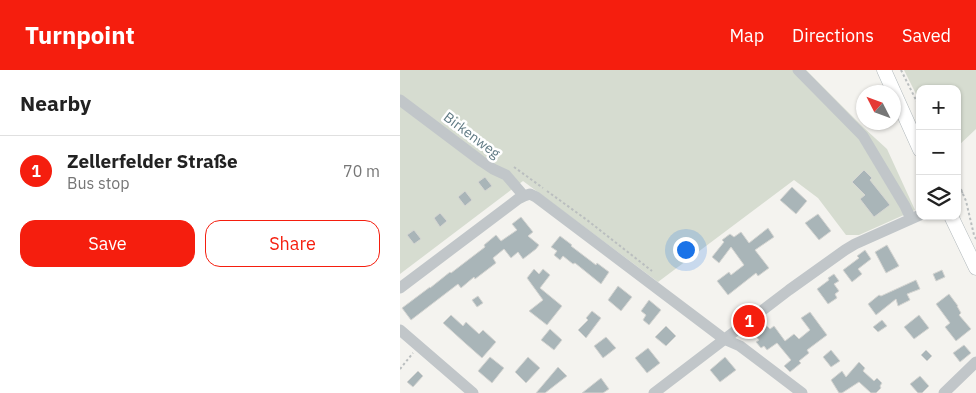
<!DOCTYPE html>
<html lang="en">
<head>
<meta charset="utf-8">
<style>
  body { margin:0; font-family:"IBM Plex Sans",sans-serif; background:#f6f6f6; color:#222 }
  .controls { position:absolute; right:15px; top:15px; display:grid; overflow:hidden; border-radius:10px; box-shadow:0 1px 4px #0004 }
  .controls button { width:45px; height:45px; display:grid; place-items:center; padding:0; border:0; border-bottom:1px solid #e0e0e0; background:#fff; color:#222; font:25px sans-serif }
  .compass { position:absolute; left:456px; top:15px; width:45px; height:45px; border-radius:50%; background:#fff; box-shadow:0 1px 4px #0004; rotate:312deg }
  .you { position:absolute; left:285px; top:179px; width:18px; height:18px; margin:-12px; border:4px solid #fff; border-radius:50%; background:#1a73e8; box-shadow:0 0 0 8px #1a73e833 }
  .badge { display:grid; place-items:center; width:32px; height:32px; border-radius:50%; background:#f51e0e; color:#fff; font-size:16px; font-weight:700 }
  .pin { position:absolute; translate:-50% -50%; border:2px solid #fff; box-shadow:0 1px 5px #0006 }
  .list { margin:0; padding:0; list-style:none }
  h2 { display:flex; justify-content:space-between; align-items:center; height:65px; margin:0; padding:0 20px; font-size:21px }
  h2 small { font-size:16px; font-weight:400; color:#767676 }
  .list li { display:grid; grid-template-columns:32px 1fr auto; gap:15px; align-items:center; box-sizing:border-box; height:70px; padding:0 20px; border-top:1px solid #e0e0e0 }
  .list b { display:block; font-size:19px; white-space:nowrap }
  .list p { margin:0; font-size:16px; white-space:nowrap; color:#767676 }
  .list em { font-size:16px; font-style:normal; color:#767676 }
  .actions { display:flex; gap:10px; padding:15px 20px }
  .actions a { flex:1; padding:11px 0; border:1px solid #f51e0e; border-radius:15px; text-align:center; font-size:18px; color:#f51e0e }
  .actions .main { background:#f51e0e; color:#fff }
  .icon { flex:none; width:28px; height:28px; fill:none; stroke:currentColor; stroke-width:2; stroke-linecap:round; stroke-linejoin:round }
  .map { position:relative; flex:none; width:576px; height:323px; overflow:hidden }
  header { display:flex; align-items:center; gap:30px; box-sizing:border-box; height:70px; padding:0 25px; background:#f51e0e; color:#fff }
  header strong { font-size:24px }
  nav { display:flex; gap:28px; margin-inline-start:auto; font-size:18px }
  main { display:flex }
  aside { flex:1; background:#fff }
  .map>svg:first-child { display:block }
  .green { fill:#d6dcd0 }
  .building { fill:#a9b5b8; stroke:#d5d5d2 }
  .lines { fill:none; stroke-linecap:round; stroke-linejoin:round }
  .major-casing { stroke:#b1b8bb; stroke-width:15 }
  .path { stroke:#babebf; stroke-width:2; stroke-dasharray:2.5 2.5; stroke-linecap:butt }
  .minor { stroke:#c1c6c9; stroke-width:11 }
  .major { stroke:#fff; stroke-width:14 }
  .labels { text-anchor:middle; stroke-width:5; stroke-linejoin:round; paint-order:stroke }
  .street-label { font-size:14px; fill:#607a84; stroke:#fff }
</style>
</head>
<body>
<header>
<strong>Turnpoint</strong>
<nav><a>Map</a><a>Directions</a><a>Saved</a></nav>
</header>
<main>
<aside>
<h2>Nearby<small></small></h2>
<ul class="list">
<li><span class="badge">1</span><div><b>Zellerfelder Straße</b><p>Bus stop</p></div><em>70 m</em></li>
</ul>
<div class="actions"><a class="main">Save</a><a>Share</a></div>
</aside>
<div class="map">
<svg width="576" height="323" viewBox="0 0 576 323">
  <rect width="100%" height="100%" fill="#f4f3ef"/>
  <path class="green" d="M0 0H406L463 57 487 79 515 140 459 165H446L418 128 394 110 258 212 123 111 0 204Z
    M504 0H576V59L557 77V19H520V32Z"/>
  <path class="building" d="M464 100 472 108 470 110 490 135 474 147 460 129 465 125 452 112Z
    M85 107 92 116 85 121 78 112Z
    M392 117 407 131 396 144 380 130Z
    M65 121 72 130 65 136 58 127Z
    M40 143 47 151 40 157 34 148Z
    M418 144 431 161 419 170 405 153Z
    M121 147 133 162 128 166 139 175 136 179 123 189 118 182 111 188 104 179 93 188 96 193 75 209 74 207 61 218 58 214 11 250 2 238 30 217V218L50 202 51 203 85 177 84 175 96 165 101 171 117 160 112 154Z
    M368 158 374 167 355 180 369 198 358 206 356 203 328 225 317 211 329 202 331 205 344 195 331 177 319 193 312 187 324 172 322 170 330 164 334 167 341 162 349 173Z
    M14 160 21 169 14 174 7 165Z
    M160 166 172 175 171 176 196 195 197 193 209 202 201 214 175 193 173 194 163 186 160 190 154 185 157 181 151 177Z
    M487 175 499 196 486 203 475 182Z
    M465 180 471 189 458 199 462 204 452 212 443 200 459 188 457 186Z
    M134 199 139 204 143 199 150 205 140 218 162 236 147 255 129 241 143 230 127 208Z
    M542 200 545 207 536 211 533 204Z
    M434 204 439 211 434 214 439 221 435 224 437 228 428 234 417 219 429 210 428 208Z
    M516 210 520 219 507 224 510 230 498 236 496 229 476 245 468 234 479 225 481 226Z
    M218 216 232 227 221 241 208 230Z
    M549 224 558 236H557L561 243 559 245 571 259 556 271 545 257 550 253 536 234Z
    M78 226 83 233 77 237 72 230Z
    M249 230 261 240 249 255 243 250 246 245 241 241Z
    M192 241 201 248 186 268 178 260 188 250 186 248Z
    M410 242 427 265 407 280 409 283 399 291 401 293 390 302 384 296 391 290 377 273 367 280 364 276 361 278 356 272 359 270 355 265 367 256 370 259 374 256 385 271 394 264 399 269 410 260 401 248Z
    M51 245 63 256 66 252 79 264 83 260 96 272 82 288 65 273 43 253Z
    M519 245 529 258 514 269 504 257Z
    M482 250 487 256 478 262 473 257Z
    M266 256 276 266 266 276 255 267Z
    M150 259 162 270 154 280 141 270Z
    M206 267 216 278 203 288 194 276Z
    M564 275 571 283 560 292 553 283Z
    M248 278 260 293 247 303 235 288Z
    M431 280 440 291 431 297 423 287Z
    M526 280 532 286 527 291 521 285Z
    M90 287 104 298 92 313 78 301Z
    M128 287 140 298 126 313 115 302Z
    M325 287 336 300 320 312 310 300Z
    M459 292 465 298 463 301 474 311 477 308 482 313 480 316 481 318 476 323H471L459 312 442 323H439L431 310 442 301 446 307Z
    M158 297 167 306 145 323H136Z
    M18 301 23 306 13 317 7 312Z
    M520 306 529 316 522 323H518L510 314Z
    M201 308 209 319 203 323H182Z"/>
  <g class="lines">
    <defs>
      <path id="major" d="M484 0 520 80
        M551 146 576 198"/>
    </defs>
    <use href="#major" class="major-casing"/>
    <path class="path" d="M501 0 520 38
      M114 97 143 118
      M557 110 566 131 574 165 576 169
      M147 121 187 150 252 201
      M557 125 563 122
      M0 299 13 283"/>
    <path class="minor" d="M398 0 463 66 505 136 511 149
      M0 30 81 91 93 99 106 105 124 126
      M0 218 118 129 124 126 130 124 136 127 324 269 340 276 402 323
      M0 260 73 323
      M254 323 389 220 445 180 455 174 520 145
      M544 323 576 292"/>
    <use href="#major" class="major"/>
  </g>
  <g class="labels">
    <g class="street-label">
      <text transform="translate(72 65) rotate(37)" y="5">Birkenweg</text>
    </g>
  </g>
</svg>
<div class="controls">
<button>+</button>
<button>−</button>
<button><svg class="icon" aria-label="layers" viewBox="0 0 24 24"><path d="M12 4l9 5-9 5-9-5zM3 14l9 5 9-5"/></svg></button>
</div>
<svg class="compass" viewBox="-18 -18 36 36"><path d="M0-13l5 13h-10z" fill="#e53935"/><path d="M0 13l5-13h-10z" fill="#767676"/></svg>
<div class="you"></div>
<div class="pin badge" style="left:349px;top:251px">1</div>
</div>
</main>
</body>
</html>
